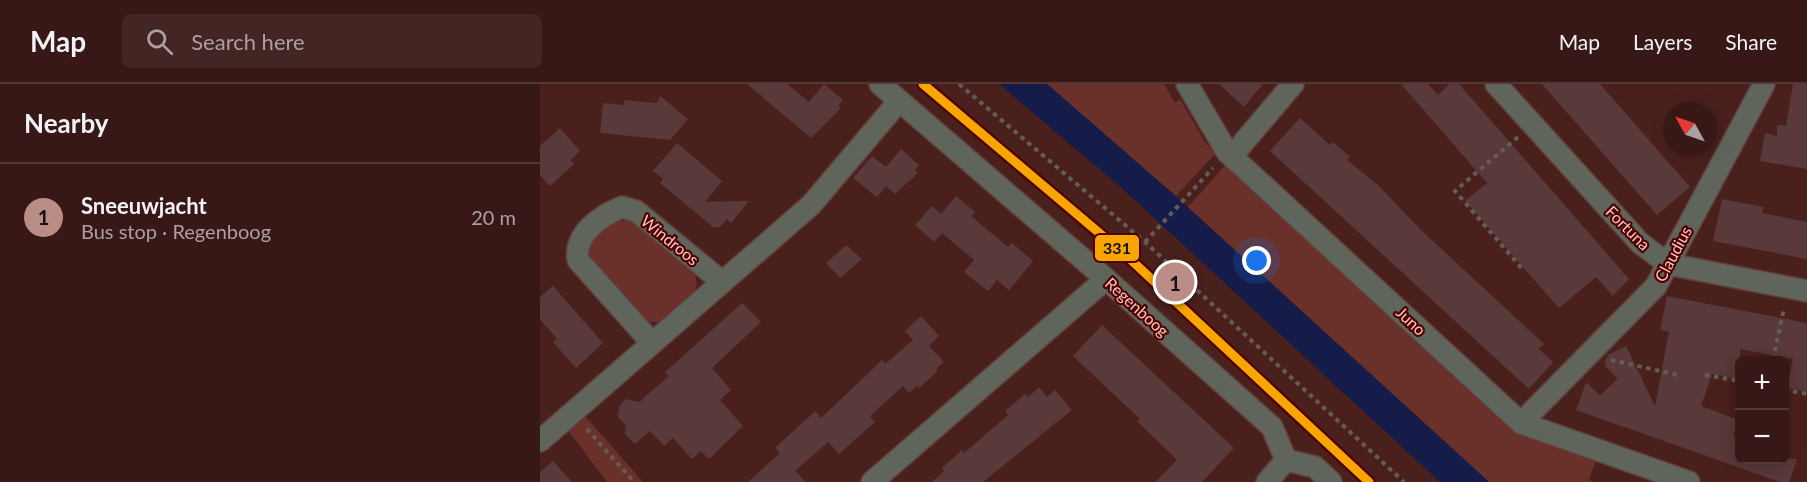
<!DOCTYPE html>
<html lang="en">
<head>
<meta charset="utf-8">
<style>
  body { margin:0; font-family:Lato,sans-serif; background:#432523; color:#f1f3f6 }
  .controls { position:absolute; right:18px; bottom:18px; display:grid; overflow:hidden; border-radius:9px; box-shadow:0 3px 15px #0003 }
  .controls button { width:54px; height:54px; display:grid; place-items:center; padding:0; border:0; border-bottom:2px solid #523735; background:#381816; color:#f1f3f6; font:30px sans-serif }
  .compass { position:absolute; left:1123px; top:18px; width:54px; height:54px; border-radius:50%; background:#381816; box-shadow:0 3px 15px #0003; rotate:310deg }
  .you { position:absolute; left:717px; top:177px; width:21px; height:21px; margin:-15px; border:4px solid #fff; border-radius:50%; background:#1a73e8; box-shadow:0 0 0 9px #1a73e833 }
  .badge { display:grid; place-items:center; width:39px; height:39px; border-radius:50%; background:#ba8d87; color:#111; font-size:20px; font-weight:700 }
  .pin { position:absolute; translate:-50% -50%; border:3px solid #fff; box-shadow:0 2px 6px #0006 }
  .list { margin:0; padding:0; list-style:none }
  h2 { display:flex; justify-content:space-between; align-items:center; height:78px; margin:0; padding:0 24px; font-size:26px }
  h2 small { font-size:20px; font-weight:400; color:#aba0a1 }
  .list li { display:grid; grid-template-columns:39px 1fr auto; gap:18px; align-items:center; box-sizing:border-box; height:108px; padding:0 24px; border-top:2px solid #523735 }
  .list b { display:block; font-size:22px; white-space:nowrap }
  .list p { margin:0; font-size:20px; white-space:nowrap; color:#aba0a1 }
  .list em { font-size:20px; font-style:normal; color:#aba0a1 }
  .icon { flex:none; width:33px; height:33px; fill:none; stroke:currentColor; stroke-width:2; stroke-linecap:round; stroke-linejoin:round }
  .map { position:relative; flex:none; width:1267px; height:398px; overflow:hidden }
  header { display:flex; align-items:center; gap:36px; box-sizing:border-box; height:84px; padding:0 30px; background:#381816; border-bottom:2px solid #523735 }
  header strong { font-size:28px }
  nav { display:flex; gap:33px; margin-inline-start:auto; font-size:21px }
  .search { width:420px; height:54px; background:#432523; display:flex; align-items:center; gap:15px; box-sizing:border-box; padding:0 21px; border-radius:9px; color:#aba0a1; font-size:22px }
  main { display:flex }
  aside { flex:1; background:#381816 }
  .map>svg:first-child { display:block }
  .green { fill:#6a302a }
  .water { fill:#151c49 }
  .building { fill:#59393a }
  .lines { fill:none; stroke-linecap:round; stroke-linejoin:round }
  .lane-casing { stroke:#623e3a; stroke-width:14 }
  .street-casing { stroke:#623e3a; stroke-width:24 }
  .path { stroke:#645c55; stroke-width:4; stroke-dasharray:4.5 4.5; stroke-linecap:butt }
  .lane { stroke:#5f655a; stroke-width:10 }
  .street { stroke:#5f655a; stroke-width:21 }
  .bus-1-casing { stroke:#4f0101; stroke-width:14 }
  .bus-1 { stroke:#f7a600; stroke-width:9 }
  .labels { text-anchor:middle; stroke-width:4.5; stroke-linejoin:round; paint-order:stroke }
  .street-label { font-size:16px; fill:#f6c7c0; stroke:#4f0101 }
  .line-badge { stroke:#4f0101; stroke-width:2 }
  .pale-badge-label { font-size:16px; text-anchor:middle; font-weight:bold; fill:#111 }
</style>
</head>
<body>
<header>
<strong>Map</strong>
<div class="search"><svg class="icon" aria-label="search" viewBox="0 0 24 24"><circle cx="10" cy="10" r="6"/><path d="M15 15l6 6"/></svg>Search here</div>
<nav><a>Map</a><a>Layers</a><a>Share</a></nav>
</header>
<main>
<aside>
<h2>Nearby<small></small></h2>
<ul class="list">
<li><span class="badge">1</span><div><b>Sneeuwjacht</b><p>Bus stop · Regenboog</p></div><em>20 m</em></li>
</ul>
</aside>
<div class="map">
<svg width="1267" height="398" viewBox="0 0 1267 398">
  <rect width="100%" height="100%" fill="#4a201d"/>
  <path class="green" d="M507 0H624L635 19 640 15 666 60 676 69 636 112Z
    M686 80 974 346 1056 376 1049 396 1055 398H949L648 123Z
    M88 136 97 140 153 185C155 192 158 197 156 204 153 215 128 236 117 238 113 239 107 237 103 236L47 169C50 150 69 137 88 136Z
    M44 331 103 398H67L28 346Z"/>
  <path class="water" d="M459 0H507L632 109 949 398H900L584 106Z"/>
  <path class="building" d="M207 0H247L269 18 284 0 303 16 298 22 301 24 271 54Z
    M679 0H723L704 23Z
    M861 0H888L898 11 910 0H919L1089 195 1073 212 1056 193 1019 224 925 117 947 99Z
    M1002 0H1060L1150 103 1117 131Z
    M1253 0H1267V85L1220 77 1225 49 1237 52V41L1246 42Z
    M120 12 148 35 130 56 60 49 63 19 84 21V16L117 19Z
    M760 34 790 61 793 58 810 73 807 76 838 101 881 146 1004 260 999 265 1013 278 989 305 730 67Z
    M20 44 40 67 31 76 34 80 10 102 0 91V62Z
    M137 59 182 97 165 118 209 117 191 139 187 135 180 143H173L120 99 123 95 113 87Z
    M361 65 379 81 375 86 378 89 355 110 346 102 337 113 313 94 332 72 346 83Z
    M416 112 435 128 431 132 468 163 472 159 493 177 469 206 457 196 448 207 424 188 434 176 402 149 394 158 375 141 392 122 401 130Z
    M1182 115 1224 123 1222 129 1267 138V175L1173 157Z
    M306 161 322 175 300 194 286 179Z
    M13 202 63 259 36 284 13 258 17 255 0 235V213Z
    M1127 212 1267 239V308L1247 304 1253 275 1200 265V295L1172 290 1161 322 1199 336 1193 352 1200 354V375H1257L1249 398H1240L1036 326 1046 298 1060 311 1078 295 1065 282V277L1068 271 1086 262 1115 322 1129 248 1120 246Z
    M202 219 221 238 172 284 191 306 180 316 203 342 169 375 161 367 152 375 133 354 124 362 110 347 95 360 85 350 86 342 78 333 79 322 86 315 99 318 129 292 125 288Z
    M381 232 399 252 389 262 404 278 396 285 398 287 379 304 377 302 369 309 363 302 330 332 335 338 299 370 288 358 255 387 266 398H208L240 369 235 364 275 327 281 334 342 276 345 280 373 256 365 247Z
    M562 241 694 364 662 398H615L637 376 597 337 600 335 533 272Z
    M499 303 507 313 515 306 532 326 443 398H392L404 387 402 384 422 366 424 369 468 331 465 327 485 310 488 313Z
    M13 377 32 398H0V388Z"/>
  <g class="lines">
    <defs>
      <path id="lane" d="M383 0 590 175 829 398"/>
      <path id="street" d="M340 0 566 195 732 343 746 376 775 383 791 398
        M647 0 687 68 981 339 1149 398
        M956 0 1100 159 1128 180 1267 207
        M692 72 753 0
        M112 259 38 176C34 150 60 132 82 123L96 127 181 197
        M981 339 1116 202 1224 0
        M0 357 271 121 359 17
        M332 398 566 195
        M727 398 746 376"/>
    </defs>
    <use href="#lane" class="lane-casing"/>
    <use href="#street" class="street-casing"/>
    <path class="path" d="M419 0 605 158 864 398
      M978 53 915 107 984 187
      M605 158 673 84
      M1071 276 1138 291
      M1233 276 1244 224
      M1165 291 1200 297
      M1244 306 1267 310
      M47 345 94 398"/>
    <use href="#lane" class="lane"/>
    <use href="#street" class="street"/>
    <defs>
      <path id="bus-1" d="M383 0 590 175 829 398"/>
    </defs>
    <use href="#bus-1" class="bus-1-casing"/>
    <use href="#bus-1" class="bus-1"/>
  </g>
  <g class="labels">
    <g class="street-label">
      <text transform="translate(1088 144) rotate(45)" y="6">Fortuna</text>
      <text transform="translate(130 156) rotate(39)" y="6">Windroos</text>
      <text transform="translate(1133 170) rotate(-62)" y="6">Claudius</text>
      <text transform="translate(597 223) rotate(42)" y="6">Regenboog</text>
      <text transform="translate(871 237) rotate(43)" y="6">Juno</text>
    </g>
  </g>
  <rect class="line-badge" x="554" y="150" width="46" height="28" rx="6" fill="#f7a600"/>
  <g class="pale-badge-label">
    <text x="577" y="170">331</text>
  </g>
</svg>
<div class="controls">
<button>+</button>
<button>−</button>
</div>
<svg class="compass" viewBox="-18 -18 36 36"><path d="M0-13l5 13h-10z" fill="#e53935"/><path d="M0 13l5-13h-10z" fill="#aba0a1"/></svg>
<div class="you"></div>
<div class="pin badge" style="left:635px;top:198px">1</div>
</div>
</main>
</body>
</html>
